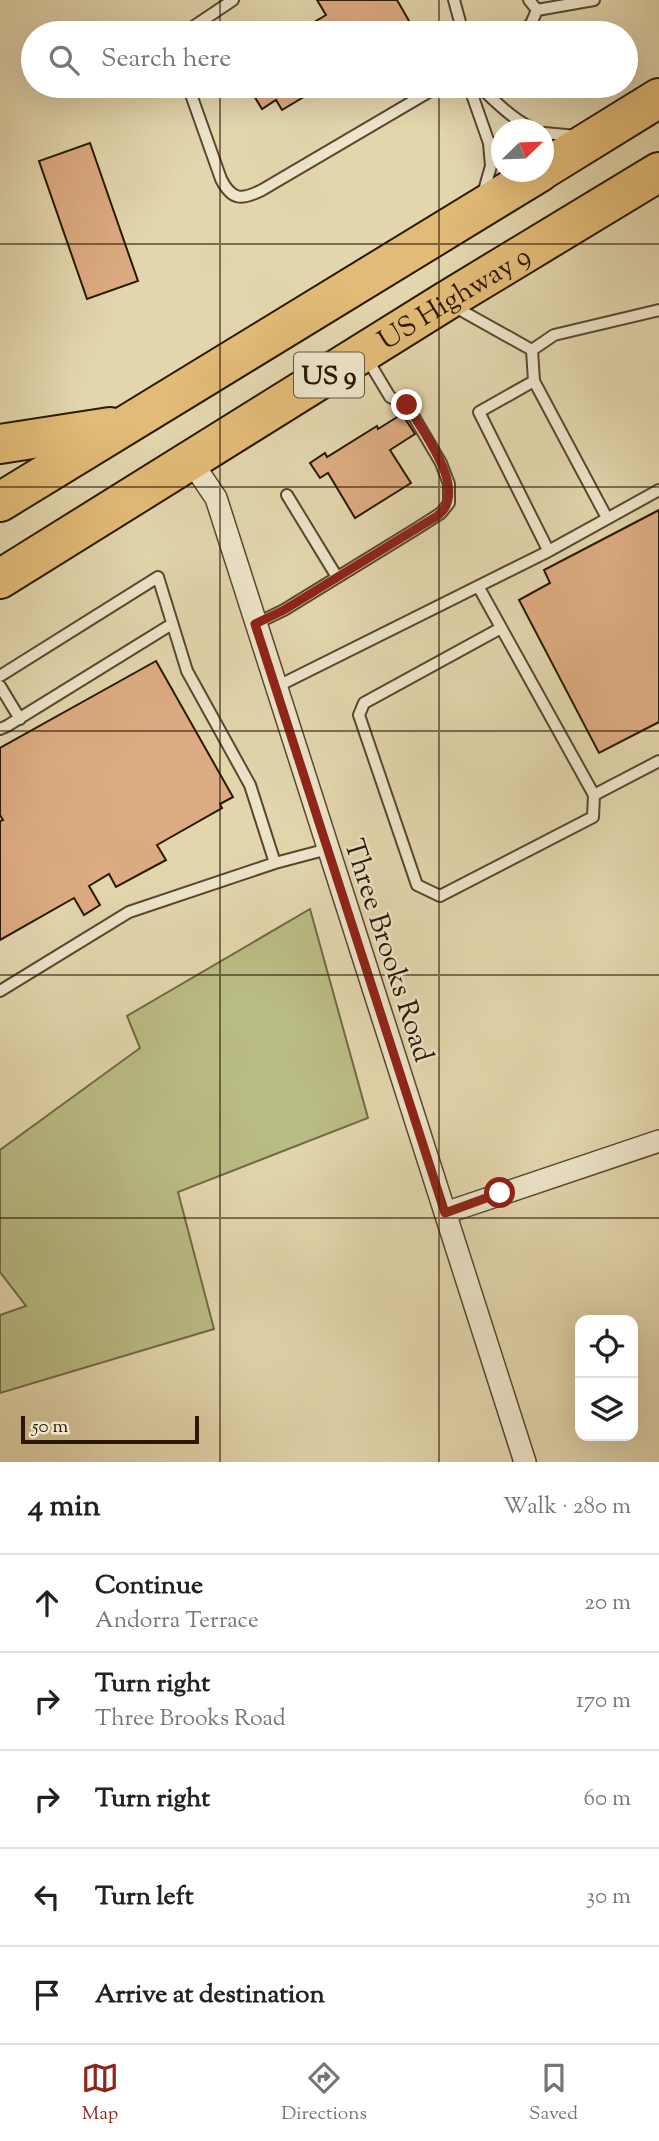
<!DOCTYPE html>
<html lang="en">
<head>
<meta charset="utf-8">
<style>
  body { margin:0; font-family:"Sorts Mill Goudy",serif; background:#f2f2f2; color:#222 }
  .controls { position:absolute; right:21px; bottom:21px; display:grid; overflow:hidden; border-radius:14px; box-shadow:0 7px 28px #0002 }
  .controls button { width:63px; height:63px; display:grid; place-items:center; padding:0; border:0; border-bottom:2px solid #e0e0e0; background:#fff; color:#222; font:35px sans-serif }
  .compass { position:absolute; left:491px; top:119px; width:63px; height:63px; border-radius:50%; background:#fff; box-shadow:0 7px 28px #0002; rotate:67deg }
  .scale { position:absolute; left:21px; bottom:18px; width:178px; box-sizing:border-box; padding-left:7px; border:4px solid #2a1804; border-top:0; font-size:19px; line-height:24px; white-space:nowrap; color:#2a1804; -webkit-text-stroke:5px #ede4ca; paint-order:stroke }
  .stop { position:absolute; width:21px; height:21px; margin:-16px; border:5px solid #8f2418; border-radius:50%; background:#fff }
  .stop.end { background:#8f2418; border-color:#fff; box-shadow:0 2px 7px #0008 }
  .list { margin:0; padding:0; list-style:none }
  h2 { display:flex; justify-content:space-between; align-items:center; height:91px; margin:0; padding:0 28px; font-size:30px }
  h2 small { font-size:23px; font-weight:400; color:#767676 }
  .list li { display:grid; grid-template-columns:46px 1fr auto; gap:21px; align-items:center; box-sizing:border-box; height:98px; padding:0 28px; border-top:2px solid #e0e0e0 }
  .list b { display:block; font-size:26px; white-space:nowrap }
  .list p { margin:0; font-size:23px; white-space:nowrap; color:#767676 }
  .list em { font-size:23px; font-style:normal; color:#767676 }
  .icon { flex:none; width:38px; height:38px; fill:none; stroke:currentColor; stroke-width:2; stroke-linecap:round; stroke-linejoin:round }
  .map { position:relative; flex:none; width:659px; height:1462px; overflow:hidden }
  .search { position:absolute; background:#fff; box-shadow:0 7px 28px #0002; left:21px; right:21px; top:21px; height:77px; display:flex; align-items:center; gap:18px; box-sizing:border-box; padding:0 24px; border-radius:38px; color:#767676; font-size:26px }
  .sheet { height:581px; background:#fff }
  nav { display:flex; justify-content:space-around; align-items:center; box-sizing:border-box; height:98px; border-top:2px solid #e0e0e0; background:#fff; font-size:19px; color:#767676 }
  nav a { display:grid; justify-items:center; gap:4px }
  nav .on { color:#8f2418 }
  .map>svg:first-child { display:block }
  .green { fill:#babc85; stroke:#726a44; stroke-width:2 }
  .building { fill:#ddab81; stroke:#2a1804; stroke-width:2 }
  .lines { fill:none; stroke-linecap:round; stroke-linejoin:round }
  .lane-casing { stroke:#58482e; stroke-width:14 }
  .street-casing { stroke:#58482e; stroke-width:24 }
  .highway-casing { stroke:#2a1804; stroke-width:42 }
  .lane { stroke:#ede4ca; stroke-width:10 }
  .street { stroke:#ede4ca; stroke-width:21 }
  .highway { stroke:#e2bb76; stroke-width:38 }
  .route { stroke:#8f2418; stroke-width:9 }
  .grid { fill:none; stroke:#2a1804; stroke-width:2; stroke-opacity:0.55 }
  .labels { text-anchor:middle; stroke-width:5; stroke-linejoin:round; paint-order:stroke }
  .shield { fill:#ede4ca; stroke:#64553f; stroke-width:2 }
  .shield-label { font-size:26px; font-weight:bold; fill:#2a1804 }
  .street-label { font-size:28px; fill:#2a1804; stroke:#ede4ca }
</style>
</head>
<body>
<div class="map">
<svg width="659" height="1462" viewBox="0 0 659 1462">
  <rect width="100%" height="100%" fill="#e3d6ad"/>
  <filter id="stains"><feTurbulence type="fractalNoise" baseFrequency=".00286" numOctaves="4"/><feColorMatrix values="0 0 0 0 .2 0 0 0 0 .09 0 0 0 0 .02 0 0 0 .5 -.17"/></filter>
  <radialGradient id="worn" r=".72"><stop offset=".6" stop-color="#630" stop-opacity="0"/><stop offset="1" stop-color="#630" stop-opacity=".3"/></radialGradient>
  <path class="green" d="M310 909 368 1118 178 1192 214 1329 0 1393V1315L26 1306 0 1272V1150L140 1048 127 1016Z"/>
  <path class="building" d="M317 0H397L416 33H296L326 15Z
    M248 86H322L282 110 276 100 262 109Z
    M90 143 138 281 87 299 39 161Z
    M402 414 415 434 390 450 411 483 355 518 328 473 320 478 310 463 325 453 327 457 377 426 378 429Z
    M659 510V722L599 753 519 600 550 583 544 570Z
    M156 661 233 797 220 804 222 808 157 845 166 860 116 887 109 874 89 886 100 905 84 915 74 898 0 940V821L3 820 0 815V748Z"/>
  <g class="lines">
    <defs>
      <path id="lane" d="M454 0 463 33
        M537 10 594 0
        M184 33 233 0
        M518 33 531 24 537 10 529 0
        M188 86 221 179C232 201 242 200 262 190L439 86
        M469 86 489 143 491 166 483 194
        M479 86C497 103 513 120 536 130
        M544 133 577 136
        M455 307 532 350
        M532 350 534 381 479 412 548 550
        M532 350 554 335 659 310
        M534 381 607 518
        M287 495 337 577
        M478 586 594 795 593 817 440 896 417 885 359 715 364 703 501 628
        M255 624 284 610 416 529 441 513 449 503V484L441 463 407 405 390 397 366 357
        M0 676 158 577 187 671 250 785 275 863
        M0 686 20 719
        M276 687 545 553 659 490
        M0 729 7 726 172 624
        M594 795 659 761
        M0 991 129 912 275 863 328 849"/>
      <path id="street" d="M191 461 216 498 525 1462
        M445 1213 659 1141"/>
      <g id="highway">
        <path d="M544 169 659 98"/>
        <path d="M0 444 110 427"/>
        <path d="M0 502 540 172"/>
        <path id="s1" d="M0 579 446 301 659 172"/>
      </g>
    </defs>
    <use href="#lane" class="lane-casing"/>
    <use href="#street" class="street-casing"/>
    <use href="#highway" class="highway-casing"/>
    <use href="#lane" class="lane"/>
    <use href="#street" class="street"/>
    <use href="#highway" class="highway"/>
  </g>
  <g class="lines">
    <path class="route" d="M407 405C422 431 471 492 437 516L284 610 255 624 445 1213 500 1193"/>
  </g>
  <path class="grid" d="M220 0V33M439 0V33M220 86V1462M439 86V1462M0 244H659M0 487H659M0 731H659M0 975H659M0 1218H659"/>
  <g class="labels">
    <rect class="shield" x="294" y="352.5" width="70" height="45" rx="5"/>
    <g class="shield-label">
      <text x="329" y="384">US 9</text>
    </g>
    <g class="street-label">
      <text dy="10" stroke="none"><textPath href="#s1" startOffset="534">US Highway 9</textPath></text>
      <text transform="translate(390 950) rotate(72)" y="10">Three Brooks Road</text>
    </g>
  </g>
  <rect width="100%" height="100%" filter="url(#stains)"/>
  <rect width="100%" height="100%" fill="url(#worn)"/>
</svg>
<div class="controls">
<button><svg class="icon" aria-label="locate" viewBox="0 0 24 24"><circle cx="12" cy="12" r="6"/><path d="M12 2v4M12 18v4M2 12h4M18 12h4"/></svg></button>
<button><svg class="icon" aria-label="layers" viewBox="0 0 24 24"><path d="M12 4l9 5-9 5-9-5zM3 14l9 5 9-5"/></svg></button>
</div>
<svg class="compass" viewBox="-18 -18 36 36"><path d="M0-13l5 13h-10z" fill="#e53935"/><path d="M0 13l5-13h-10z" fill="#767676"/></svg>
<div class="scale">50 m</div>
<div class="stop" style="left:500px;top:1193px"></div>
<div class="stop end" style="left:407px;top:405px"></div>
<div class="search"><svg class="icon" aria-label="search" viewBox="0 0 24 24"><circle cx="10" cy="10" r="6"/><path d="M15 15l6 6"/></svg>Search here</div>
</div>
<section class="sheet">
<h2>4 min<small>Walk · 280 m</small></h2>
<ul class="list">
<li><svg class="icon" aria-label="ahead" viewBox="0 0 24 24"><path d="M12 20V5M6 11l6-6 6 6"/></svg><div><b>Continue</b><p>Andorra Terrace</p></div><em>20 m</em></li>
<li><svg class="icon" aria-label="right" viewBox="0 0 24 24"><path d="M7 20v-9h11M14 6l5 5-5 5"/></svg><div><b>Turn right</b><p>Three Brooks Road</p></div><em>170 m</em></li>
<li><svg class="icon" aria-label="right" viewBox="0 0 24 24"><path d="M7 20v-9h11M14 6l5 5-5 5"/></svg><div><b>Turn right</b></div><em>60 m</em></li>
<li><svg class="icon" aria-label="left" viewBox="0 0 24 24"><path d="M17 20v-9H6M10 6l-5 5 5 5"/></svg><div><b>Turn left</b></div><em>30 m</em></li>
<li><svg class="icon" aria-label="arrive" viewBox="0 0 24 24"><path d="M6 21V4h12l-3 4 3 4H6"/></svg><div><b>Arrive at destination</b></div></li>
</ul>
</section>
<nav>
<a class="on"><svg class="icon" aria-label="map" viewBox="0 0 24 24"><path d="M3 6l6-2 6 2 6-2v14l-6 2-6-2-6 2zM9 4v14M15 6v14"/></svg>Map</a>
<a><svg class="icon" aria-label="directions" viewBox="0 0 24 24"><path d="M12 3l9 9-9 9-9-9zM9 14v-3h6M13 9l2 2-2 2"/></svg>Directions</a>
<a><svg class="icon" aria-label="saved" viewBox="0 0 24 24"><path d="M7 4h10v16l-5-4-5 4z"/></svg>Saved</a>
</nav>
</body>
</html>
